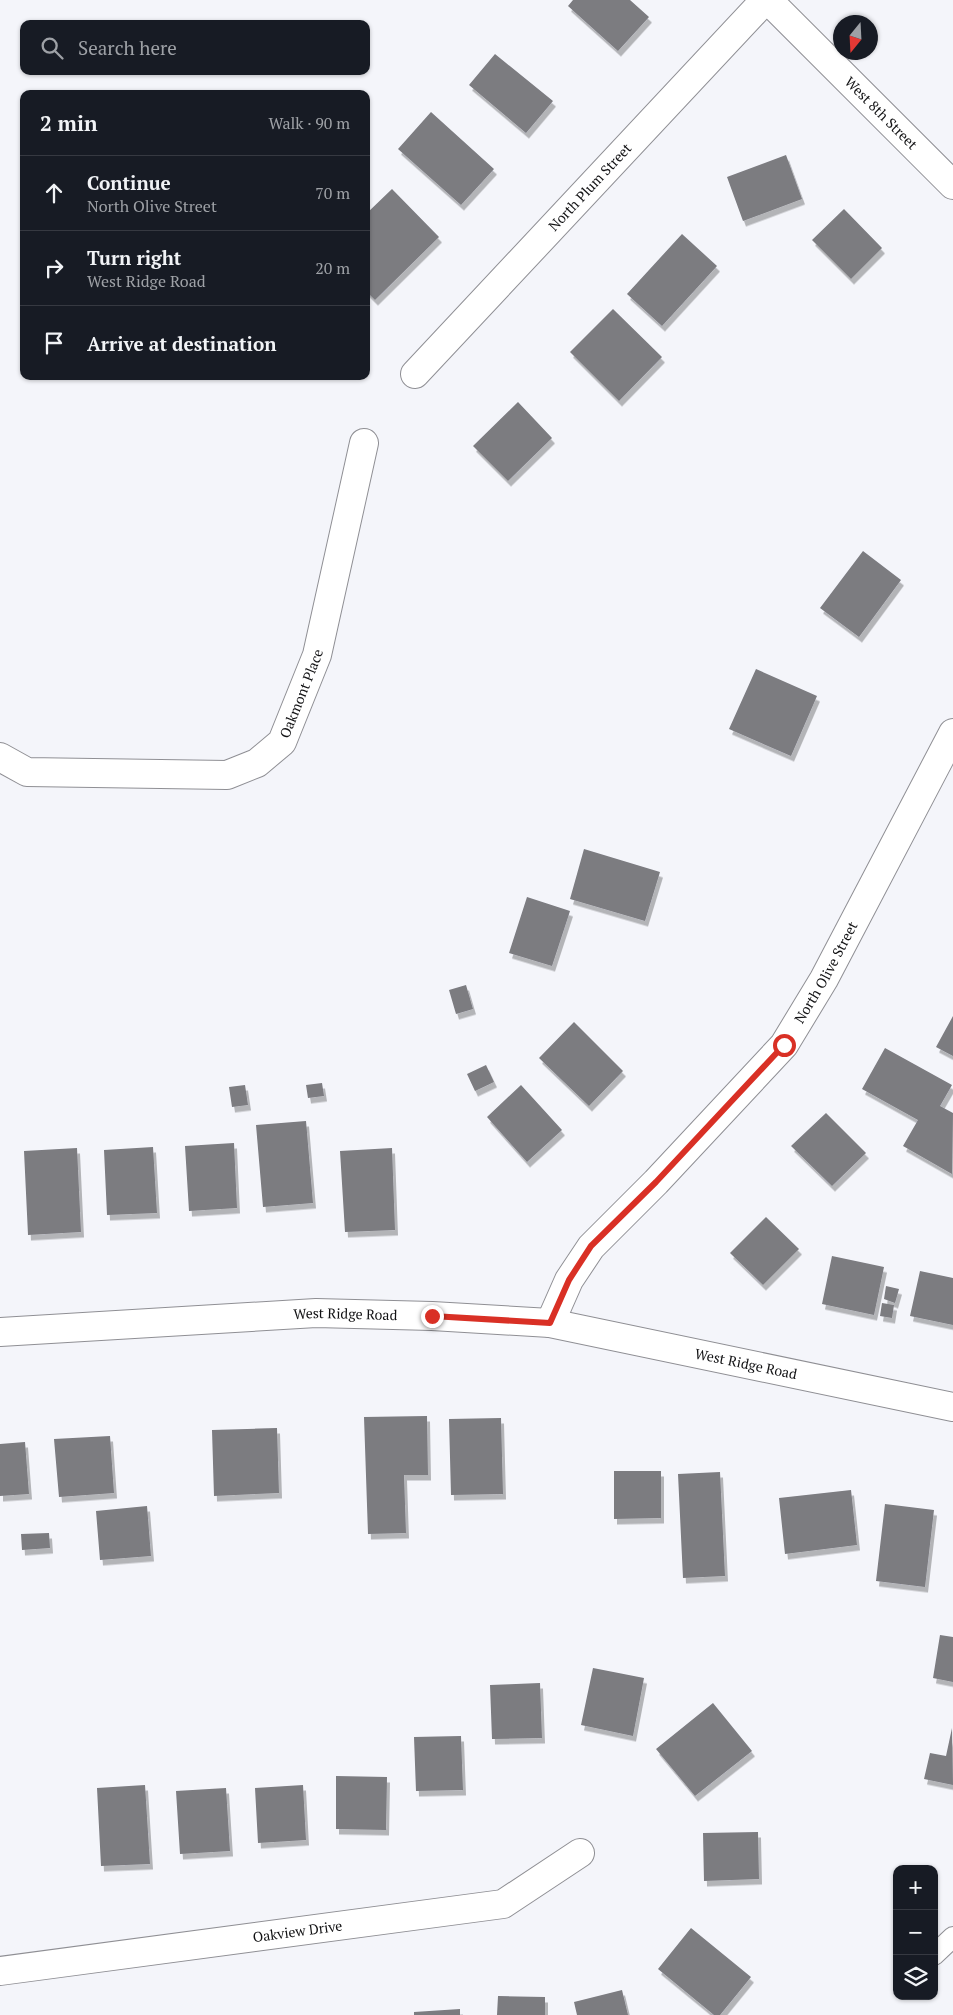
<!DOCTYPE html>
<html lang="en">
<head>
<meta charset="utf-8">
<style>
  body { margin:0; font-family:"PT Serif",serif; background:#20242c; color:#f1f3f6 }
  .controls { position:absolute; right:15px; bottom:15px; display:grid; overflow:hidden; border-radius:10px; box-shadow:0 1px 4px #0004 }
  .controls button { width:45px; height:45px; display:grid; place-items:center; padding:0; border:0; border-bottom:1px solid #363941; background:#171b24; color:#f1f3f6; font:25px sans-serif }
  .compass { position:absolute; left:833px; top:15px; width:45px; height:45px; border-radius:50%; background:#171b24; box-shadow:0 1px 4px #0004; rotate:198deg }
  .stop { position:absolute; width:15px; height:15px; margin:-11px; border:4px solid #d93025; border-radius:50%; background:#fff }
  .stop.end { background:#d93025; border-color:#fff; box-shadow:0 1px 5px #0008 }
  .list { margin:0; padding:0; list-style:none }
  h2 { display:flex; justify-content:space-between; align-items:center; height:65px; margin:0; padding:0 20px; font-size:21px }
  h2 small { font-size:16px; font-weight:400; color:#9ea1a6 }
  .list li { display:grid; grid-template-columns:32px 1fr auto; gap:15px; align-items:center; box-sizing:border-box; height:75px; padding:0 20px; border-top:1px solid #363941 }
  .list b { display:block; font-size:19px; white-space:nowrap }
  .list p { margin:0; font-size:16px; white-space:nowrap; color:#9ea1a6 }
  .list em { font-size:16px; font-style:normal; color:#9ea1a6 }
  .icon { flex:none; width:28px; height:28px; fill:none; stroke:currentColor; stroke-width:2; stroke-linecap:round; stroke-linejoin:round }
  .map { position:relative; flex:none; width:953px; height:2015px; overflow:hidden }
  .search { position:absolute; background:#171b24; box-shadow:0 1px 4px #0004; left:20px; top:20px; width:350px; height:55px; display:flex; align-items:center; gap:12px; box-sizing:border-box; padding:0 18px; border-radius:10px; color:#9ea1a6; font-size:19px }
  .panel { position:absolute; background:#171b24; box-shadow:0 1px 4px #0004; left:20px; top:90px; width:350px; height:290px; border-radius:10px }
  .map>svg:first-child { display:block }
  .building { fill:#7b7b80; filter:url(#shadow) }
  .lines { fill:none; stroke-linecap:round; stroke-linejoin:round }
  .lane-casing { stroke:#8f8f94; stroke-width:22 }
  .street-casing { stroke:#8f8f94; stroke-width:30 }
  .lane { stroke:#fff; stroke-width:20 }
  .street { stroke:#fff; stroke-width:28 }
  .route { stroke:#d93025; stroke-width:6 }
  .labels { text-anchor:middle; stroke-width:4; stroke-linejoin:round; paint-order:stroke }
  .street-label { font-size:14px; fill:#121214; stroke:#fff }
</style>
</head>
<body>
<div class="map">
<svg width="953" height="2015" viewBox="0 0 953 2015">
  <defs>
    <filter id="shadow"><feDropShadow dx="3" dy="5.5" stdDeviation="0" flood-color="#0004"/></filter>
  </defs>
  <rect width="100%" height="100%" fill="#f4f5fa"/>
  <path class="building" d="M573 0H630L649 17 618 51 568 6Z
    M495 54 553 101 526 133 469 85Z
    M431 112 494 169 461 205 398 149Z
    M786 155 802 199 743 221 727 177Z
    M392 189 439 237 375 300 366 291V214Z
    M844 209 882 248 851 279 812 240Z
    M682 234 717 266 662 326 627 294Z
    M613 309 662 357 619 401 570 352Z
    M518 402 552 438 508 481 473 446Z
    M863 551 901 580 859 637 820 608Z
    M756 669 817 696 791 756 729 729Z
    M584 849 660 872 645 921 570 899Z
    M527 897 570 911 552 966 509 953Z
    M466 985 473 1009 456 1014 449 990Z
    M953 1016V1056L936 1047Z
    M574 1022 623 1071 589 1106 539 1058Z
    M885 1048 952 1085 940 1106 953 1113 952 1174 903 1146 918 1120 862 1089Z
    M486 1065 494 1082 475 1091 467 1074Z
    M322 1083 324 1096 308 1098 306 1085Z
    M245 1085 248 1105 232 1107 229 1087Z
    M521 1085 562 1130 527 1162 487 1117Z
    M826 1113 866 1153 832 1186 791 1146Z
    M306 1121 313 1203 263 1207 256 1125Z
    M234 1143 237 1208 189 1211 185 1146Z
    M153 1147 157 1213 107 1215 104 1150Z
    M77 1148 81 1232 28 1235 24 1151Z
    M392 1148 395 1230 345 1232 340 1151Z
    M766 1217 799 1249 763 1285 730 1253Z
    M832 1256 884 1267 874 1315 822 1304Z
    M920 1271 953 1278V1325L910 1316Z
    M886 1286 899 1289 895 1303 884 1299Z
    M882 1303 894 1305 892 1318 880 1316Z
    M427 1416 428 1475H404L406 1533 368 1534 364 1417Z
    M501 1418 503 1494 451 1495 449 1419Z
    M277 1428 279 1493 214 1496 212 1430Z
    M110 1436 114 1493 59 1497 54 1439Z
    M25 1442 29 1494 0 1496V1444Z
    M614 1471H661V1518L614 1519Z
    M720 1472 725 1576 683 1578 678 1474Z
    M851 1490 857 1545 785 1554 779 1498Z
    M885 1504 934 1510 925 1587 876 1581Z
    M147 1506 151 1556 100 1560 96 1511Z
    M49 1533 50 1548 22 1550 21 1534Z
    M940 1635 953 1637V1682L933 1678Z
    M593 1668 644 1678 633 1736 581 1725Z
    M540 1683 542 1738 492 1739 490 1685Z
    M713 1703 752 1751 695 1796 656 1749Z
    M952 1728 953 1785 924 1779 930 1753 946 1756Z
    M461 1736 463 1790 416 1791 414 1737Z
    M336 1776 387 1777 386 1830 336 1829Z
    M145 1785 150 1864 101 1866 97 1788Z
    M303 1785 306 1840 258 1843 255 1788Z
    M226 1788 230 1851 180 1854 176 1791Z
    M758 1832 759 1879 704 1881 703 1833Z
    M691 1928 751 1977 720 2015H714L658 1969Z
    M622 1990 628 2015H577L574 2002Z
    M498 1996 545 1997V2015H497Z
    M460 2009V2015H414V2012Z"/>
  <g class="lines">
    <defs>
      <path id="lane" d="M934 1955 953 1937"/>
      <g id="street">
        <path id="s1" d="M768 0 953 185"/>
        <path id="s2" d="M415 374 765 0"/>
        <path id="s3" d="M0 757 27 772 227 775 257 763 282 742 317 655 364 443"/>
        <path id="s4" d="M550 1323 569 1280 591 1247 656 1182 784 1045 824 979 953 733"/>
        <path id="s5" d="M0 1332 316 1313 432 1316 550 1323 953 1407"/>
        <path id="s6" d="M0 1971 503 1904 580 1853"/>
      </g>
    </defs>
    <use href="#lane" class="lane-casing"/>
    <use href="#street" class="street-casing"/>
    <use href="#lane" class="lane"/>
    <use href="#street" class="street"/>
  </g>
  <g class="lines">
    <path class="route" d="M432 1316 550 1323 569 1280 591 1246 656 1182 784 1045"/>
  </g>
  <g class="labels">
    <g class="street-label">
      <text dy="5" stroke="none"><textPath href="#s1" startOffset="160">West 8th Street</textPath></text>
      <text dy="5" stroke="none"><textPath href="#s2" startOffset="256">North Plum Street</textPath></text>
      <text dy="5" stroke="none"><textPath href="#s3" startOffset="348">Oakmont Place</textPath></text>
      <text dy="5" stroke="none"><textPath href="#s4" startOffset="450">North Olive Street</textPath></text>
      <text dy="5" stroke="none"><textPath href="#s5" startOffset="346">West Ridge Road</textPath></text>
      <text dy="5" stroke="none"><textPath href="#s5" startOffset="751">West Ridge Road</textPath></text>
      <text dy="5" stroke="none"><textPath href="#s6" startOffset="300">Oakview Drive</textPath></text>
    </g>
  </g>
</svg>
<div class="controls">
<button>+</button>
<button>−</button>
<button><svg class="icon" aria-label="layers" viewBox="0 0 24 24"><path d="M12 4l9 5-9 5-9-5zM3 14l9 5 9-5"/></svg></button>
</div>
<svg class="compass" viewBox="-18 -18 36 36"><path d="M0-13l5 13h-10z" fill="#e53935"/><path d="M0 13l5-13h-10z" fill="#9ea1a6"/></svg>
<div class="stop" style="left:784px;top:1045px"></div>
<div class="stop end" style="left:432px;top:1316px"></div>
<div class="search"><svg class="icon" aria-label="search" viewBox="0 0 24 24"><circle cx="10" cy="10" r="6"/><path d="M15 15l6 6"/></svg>Search here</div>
<section class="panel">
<h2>2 min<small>Walk · 90 m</small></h2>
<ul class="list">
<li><svg class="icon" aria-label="ahead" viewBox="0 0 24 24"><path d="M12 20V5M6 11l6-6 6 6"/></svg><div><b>Continue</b><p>North Olive Street</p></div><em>70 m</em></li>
<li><svg class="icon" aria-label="right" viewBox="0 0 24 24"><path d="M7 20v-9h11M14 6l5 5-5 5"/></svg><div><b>Turn right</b><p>West Ridge Road</p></div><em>20 m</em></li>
<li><svg class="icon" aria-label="arrive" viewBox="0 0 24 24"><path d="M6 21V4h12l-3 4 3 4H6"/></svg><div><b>Arrive at destination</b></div></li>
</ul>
</section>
</div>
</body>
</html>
